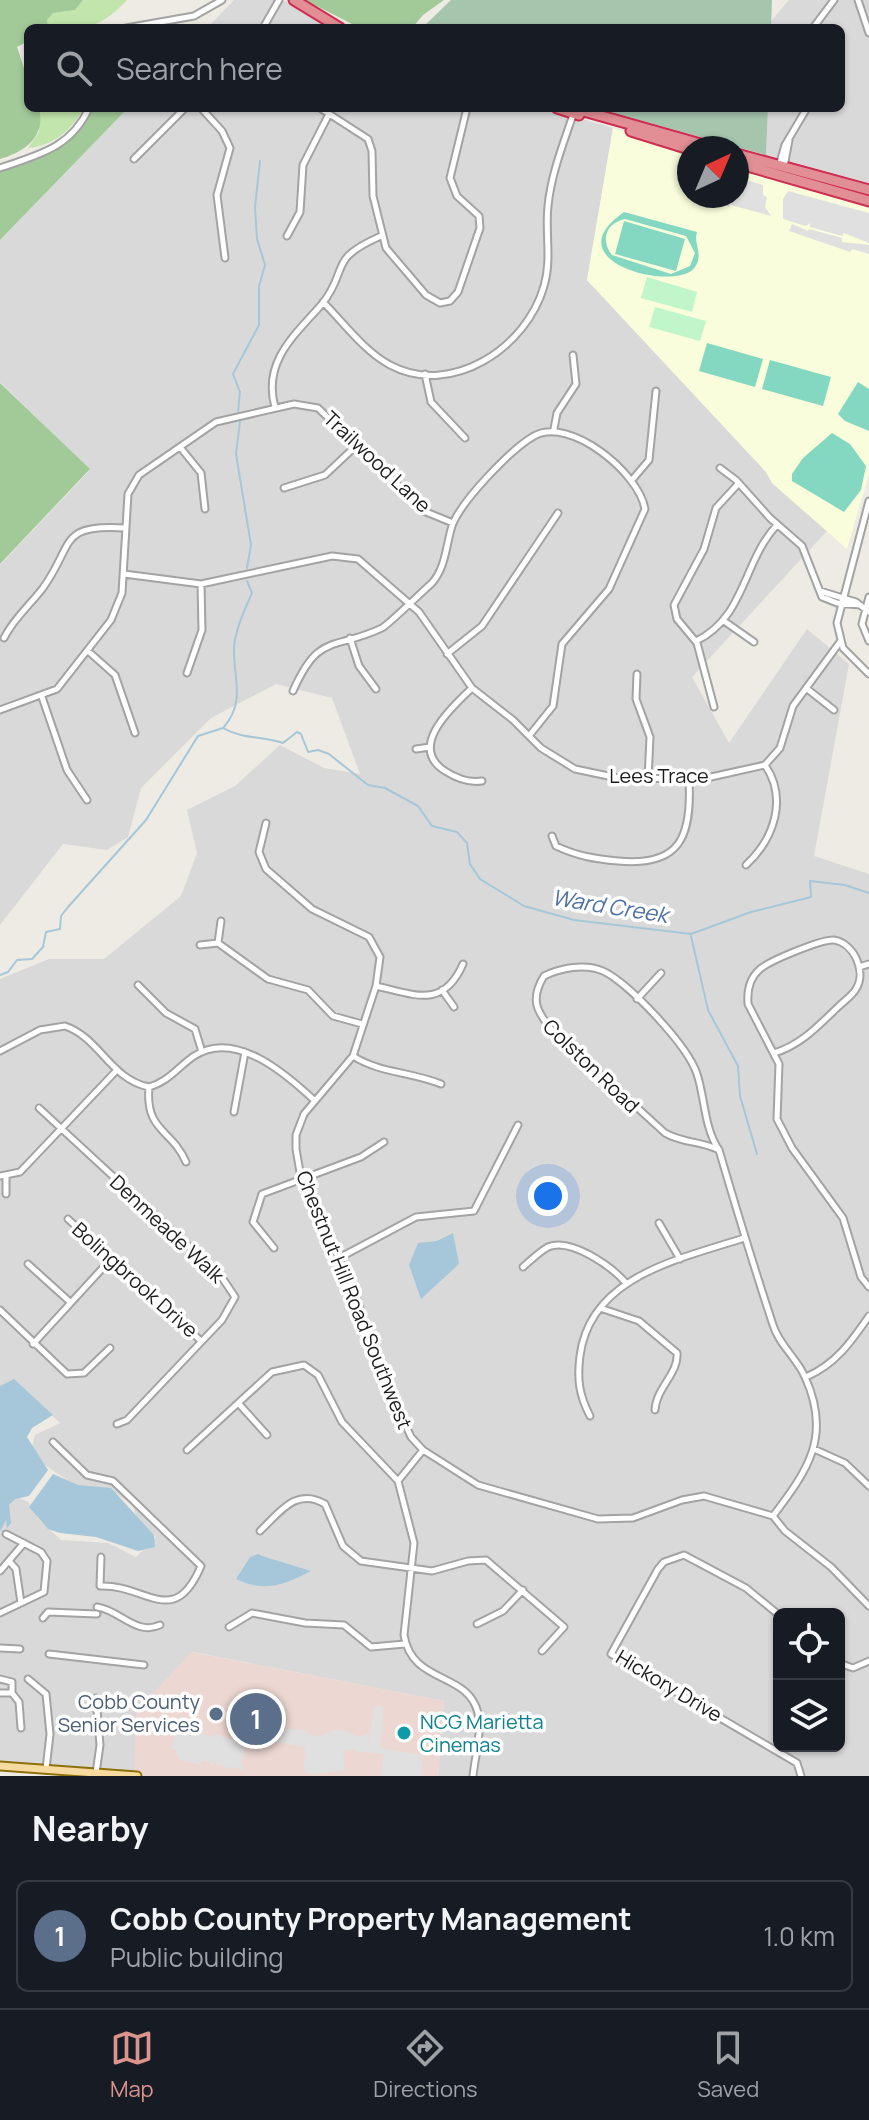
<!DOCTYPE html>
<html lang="en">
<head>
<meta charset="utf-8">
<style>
  body { margin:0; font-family:Manrope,sans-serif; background:#242831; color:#f1f3f6 }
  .controls { position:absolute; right:24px; bottom:24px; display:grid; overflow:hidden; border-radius:12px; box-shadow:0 2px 6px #0004 }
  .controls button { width:72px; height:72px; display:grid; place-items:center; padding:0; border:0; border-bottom:2px solid #363941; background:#171b24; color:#f1f3f6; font:40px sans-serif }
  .compass { position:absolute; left:677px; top:136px; width:72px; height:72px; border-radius:50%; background:#171b24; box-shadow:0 2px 6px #0004; rotate:44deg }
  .you { position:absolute; left:548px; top:1196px; width:28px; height:28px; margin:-20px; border:6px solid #fff; border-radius:50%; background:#1a73e8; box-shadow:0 0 0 12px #1a73e833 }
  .badge { display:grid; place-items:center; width:52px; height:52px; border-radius:50%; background:#da948d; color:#fff; font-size:26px; font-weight:700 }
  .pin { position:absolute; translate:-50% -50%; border:4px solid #fff; box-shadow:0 2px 8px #0006 }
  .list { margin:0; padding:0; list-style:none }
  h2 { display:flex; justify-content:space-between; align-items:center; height:104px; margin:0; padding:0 32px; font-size:34px }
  h2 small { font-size:26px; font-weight:400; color:#9ea1a6 }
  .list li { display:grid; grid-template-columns:52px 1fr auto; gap:24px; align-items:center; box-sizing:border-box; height:112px; margin:0 16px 16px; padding:0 16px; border:2px solid #363941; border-radius:12px }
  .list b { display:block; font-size:30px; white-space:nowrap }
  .list p { margin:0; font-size:26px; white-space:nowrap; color:#9ea1a6 }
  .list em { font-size:26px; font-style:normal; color:#9ea1a6 }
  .icon { flex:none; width:44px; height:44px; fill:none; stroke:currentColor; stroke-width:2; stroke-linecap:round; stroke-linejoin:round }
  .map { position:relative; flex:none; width:869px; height:1776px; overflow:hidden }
  .search { position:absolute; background:#171b24; box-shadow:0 2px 6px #0004; left:24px; right:24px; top:24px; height:88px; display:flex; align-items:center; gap:20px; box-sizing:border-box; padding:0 28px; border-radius:12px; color:#9ea1a6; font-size:30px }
  .sheet { height:232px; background:#171b24 }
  nav { display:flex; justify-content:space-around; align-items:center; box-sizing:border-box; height:112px; border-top:2px solid #363941; background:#171b24; font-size:22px; color:#9ea1a6 }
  nav a { display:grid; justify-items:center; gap:4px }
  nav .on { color:#da948d }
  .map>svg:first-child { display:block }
  .residential { fill:#dad9d9; fill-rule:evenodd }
  .commercial { fill:#edd7d2 }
  .education { fill:#f9fddc }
  .grass { fill:#c1e5ab }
  .forest { fill:#a2ca99 }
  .cemetery { fill:#a5c5ad }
  .park { fill:#c1f6cb }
  .pitch { fill:#84d8c2; fill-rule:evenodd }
  .parking { fill:#e0e0e0 }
  .water { fill:#a5c7d9 }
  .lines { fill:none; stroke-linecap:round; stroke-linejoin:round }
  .stream { stroke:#a5c7d9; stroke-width:2 }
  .minor-casing { stroke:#a3a3a3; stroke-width:9 }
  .major-casing { stroke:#8c7009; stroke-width:11 }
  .highway-casing { stroke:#cd2e52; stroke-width:13 }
  .minor { stroke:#fff; stroke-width:5 }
  .major { stroke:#f6da9f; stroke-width:7 }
  .highway { stroke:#e18e94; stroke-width:9 }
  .service-dot { fill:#5c6f8a; stroke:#fff; stroke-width:3 }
  .culture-dot { fill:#0f9aa8; stroke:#fff; stroke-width:3 }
  .labels { text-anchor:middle; stroke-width:7; stroke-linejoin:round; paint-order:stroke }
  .street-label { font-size:20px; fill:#1c1c1c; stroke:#fff }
  .service-label { font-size:20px; fill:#4e5e75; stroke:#fff; text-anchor:end }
  .culture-label { font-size:20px; fill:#0d838f; stroke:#fff; text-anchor:start }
  .water-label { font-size:22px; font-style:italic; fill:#4f70a6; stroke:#fff }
</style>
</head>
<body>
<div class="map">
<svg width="869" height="1776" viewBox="0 0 869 1776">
  <rect width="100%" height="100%" fill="#edebe3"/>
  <path class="residential" d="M234 0H283L330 28H207Z
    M789 0H869V183L766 155 768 108H841V28H771V21Z
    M128 108H545L613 128 587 280 766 472 772 483 827 531 692 677 729 743 807 629 849 664 814 856 869 874V1776H438L444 1701 193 1652 134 1776 0 1769V1534L7 1509 15 1496 28 1502 39 1520 61 1540 108 1543 136 1557 156 1537 136 1517 133 1505 112 1491 79 1488 30 1455 35 1435 60 1423 16 1382 0 1392V979L49 959H104L181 896 197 853 187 810 235 786 280 745 324 768 360 774 332 698 276 684 211 718 141 788 128 837 107 850 63 844 0 925V565L90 470 0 382V240ZM779 1614H839V1746H779Z"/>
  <path class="commercial" d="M192 1652 444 1701 438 1776H134L136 1711Z"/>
  <path class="education" d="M613 128 689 153V196H737V169L869 205V474L847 549 772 483 766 472 587 280Z"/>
  <path class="grass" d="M83 0H127C98 30 88 28 48 28L47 20 53 13 75 10Z
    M39 108H83C73 130 52 146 28 148L39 132Z"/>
  <path class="forest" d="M0 0H83L75 10 53 13 47 20 48 28H28V41L17 47 28 80V108H39C46 137 25 152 0 159Z
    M305 0H444L423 15 412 28H360Z
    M93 108H128L0 240V170C40 158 74 148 93 108Z
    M0 383 90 469 0 564Z"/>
  <path class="cemetery" d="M451 0H772L771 28H422Z
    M595 108H768L766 155 614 113Z"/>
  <path class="park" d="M647 277 697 292 692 312 641 298Z
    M655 307 706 321 700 341 649 327Z"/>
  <path class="pitch" d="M624 212 697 232C693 244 704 254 695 267 679 293 550 263 624 212ZM625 219 686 236 695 253 690 266 671 274 612 255C600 240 606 223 625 219Z
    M624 221 685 239 676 271 615 254Z
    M707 343 763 359 755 387 699 371Z
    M770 360 831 377 823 406 762 389Z
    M858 382 869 389V431L845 421 838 414Z
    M832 433 850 444 866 466 861 490 844 512 792 481V474L803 458Z"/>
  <path class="parking" d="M737 177 763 185V195L767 197 765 207 771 216 731 205V201L729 207 721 204 723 196H737Z
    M788 191 869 213V243L844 233 842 236 810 227V223L806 226 783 219V199Z
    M792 224 808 231 809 229 842 238V242L869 245V254L852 249 850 252 789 231Z
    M374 1706 383 1707 380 1748 423 1755 421 1776H381L384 1754 356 1751 355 1748 343 1751 345 1771 309 1774 304 1771 305 1747 269 1741 270 1734 281 1728 303 1730 317 1737 334 1730 348 1731 357 1737 368 1734 369 1743Z
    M177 1726 190 1735 197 1731 210 1737 217 1734 229 1739 247 1732 243 1740 245 1759H241L244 1770 230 1767 226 1769 221 1763 220 1766 214 1763 211 1766 210 1762 201 1761V1765L180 1760 175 1749 171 1751Z"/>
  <path class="water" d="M453 1233 459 1264 421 1299 409 1265 418 1243 437 1241Z
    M14 1379 53 1415 32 1428 27 1437 48 1470 29 1496 15 1499 9 1505 11 1523 7 1528 6 1520 0 1532V1386Z
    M53 1474 78 1485 111 1488 154 1535 155 1547 138 1551 96 1537 60 1533 48 1529 29 1507Z
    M258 1554 262 1556 311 1571C283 1585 266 1593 236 1579L250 1557Z"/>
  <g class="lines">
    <path class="stream" d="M238 411 240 392 233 374 259 325V286L265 265 257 239 255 207 260 161
      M240 422 236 454 251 545 247 568
      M224 727C246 701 233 678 234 648 235 630 245 609 252 593L247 581
      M691 936 708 1010 738 1066 740 1096 757 1154
      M0 975 8 972 17 960 32 959 43 947 46 932 60 929 61 916 68 907 146 820 198 736 223 728C242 739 262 736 283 743L297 732 301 734 308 752 318 750 329 754 368 785 385 788 418 806 432 826 457 832 467 843 470 864 480 879 524 906 574 920 691 934 751 912 811 897 810 881 845 885 869 893"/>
    <defs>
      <path id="minor" d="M858 0 869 33
        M126 28 194 16 222 0
        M263 28 279 0
        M813 28 834 0
        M201 108 222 131 230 148 217 195 225 258
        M320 108 368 139 372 151 373 196 386 248 426 295 440 303 450 301 458 292 480 228 479 216 457 196 450 178 467 108
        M134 159 185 108
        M779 166 785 145 807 108
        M784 167 789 140
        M0 168C38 155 71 148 89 108
        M287 236 300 212 303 165 329 114
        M323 302C344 323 364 351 390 365 452 398 527 347 544 286 552 259 545 234 548 206 551 174 564 142 574 112
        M425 374 431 402 465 438
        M275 407C262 361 296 334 322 304 350 269 326 260 381 236
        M554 429 557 413 576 384 573 355
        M180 447 201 473 205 509
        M720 468 736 480 770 518 802 546 822 597 837 603 860 605
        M632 480 649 460 656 391
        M284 488 325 475 358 444
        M869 501 837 623 843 648 869 674
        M124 574 201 584 332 556 358 559 419 612 472 688 513 720 541 748 575 769 618 778 702 779 765 765 780 748 793 706 840 642
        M820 591 856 602 869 612
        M869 597 862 624 869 641
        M724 621 754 642
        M4 638C14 618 30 605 43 588 75 543 58 524 125 528
        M350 638 359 666 376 689
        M696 641C745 618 743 561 777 525
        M88 651 115 675 135 733
        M447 654 482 626 558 513
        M187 673 202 630 201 584
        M637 674 636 699 650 737 648 779
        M472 688C452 707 407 747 445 771 456 778 469 783 482 781
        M806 688 834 710
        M293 691C319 632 333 651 382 628 388 625 425 589 432 583 446 567 446 545 452 526 461 501 511 449 534 436 570 416 639 473 645 509L609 589 562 644 553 706 529 736
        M42 697 67 770 87 800
        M714 707 697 643 677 619 674 605 704 549 716 508 739 483
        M0 710 57 689 111 620 122 593 128 494 139 475 216 422 294 404 318 408 426 512 453 523
        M416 749 430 747
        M266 823 259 852 266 869 312 909 369 937 380 957 376 986 353 1056 304 1114 296 1135V1149L301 1178 355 1293 378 1365 411 1437 423 1450 478 1485 598 1519 633 1518 682 1500 704 1496 773 1516 785 1531 831 1567 869 1606
        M552 836 556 846C577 856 595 859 618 861 680 867 692 837 689 780
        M746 865C774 839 788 799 765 765
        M218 943 221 921
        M200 945 218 943 268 979 308 990 333 1016 362 1024
        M859 967 869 964
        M138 985 166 1013 195 1029 202 1052
        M376 986C413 994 443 1010 463 964
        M442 990 454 1007
        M637 999 661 973
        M0 1051 40 1030 65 1026C100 1038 110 1079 149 1087 168 1082 178 1067 194 1056 235 1029 286 1074 314 1100
        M774 1053C801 1045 818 1026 838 1007 844 1001 852 996 856 989 867 972 854 943 834 940 822 939 768 961 759 970 749 979 747 991 748 1004L779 1064 777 1119 792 1148 843 1218 861 1277 869 1287
        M353 1056C379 1073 412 1072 441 1084
        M149 1087C145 1132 172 1129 186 1162
        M39 1108 221 1276 235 1297 222 1320 127 1420 117 1424
        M234 1112 245 1052
        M719 1150C704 1128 705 1098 697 1074 688 1046 629 983 603 971 585 963 560 968 544 976 530 999 536 1011 552 1030L665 1133C682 1143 701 1141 719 1150 736 1208 754 1267 773 1325 779 1345 797 1358 805 1377 832 1436 808 1470 773 1516
        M0 1176 20 1172 115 1072
        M6 1194V1177
        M68 1219 201 1341
        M659 1223 680 1259
        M274 1248 253 1222 262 1194 361 1157 384 1142
        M339 1258 416 1217 474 1211 518 1125
        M28 1264 70 1302
        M523 1267C530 1261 539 1252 548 1247 571 1237 612 1267 626 1283
        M600 1308 639 1321 677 1353C679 1373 656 1388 655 1410
        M0 1310 67 1374 84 1373 110 1348
        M33 1344 111 1259
        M806 1377C836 1364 851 1342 869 1316
        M239 1404 267 1435
        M590 1416C579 1395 577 1379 580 1356 590 1276 680 1259 744 1238
        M53 1442 87 1475 113 1481 201 1566C174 1630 146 1584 100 1586L101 1557
        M814 1449 845 1463 869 1486
        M187 1450 272 1372 304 1365 318 1375 342 1422 398 1481
        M423 1450 398 1481 414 1543 404 1635C412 1685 468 1671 478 1713 482 1733 475 1756 473 1776
        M260 1531C280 1512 296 1487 325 1504L343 1546 361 1561 432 1571 468 1561 486 1560 564 1627 542 1651
        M9 1561 16 1569 21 1603
        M0 1571 24 1543
        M97 1607C120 1610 136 1636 160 1625
        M0 1613 44 1592 47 1561 41 1552 6 1534
        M779 1615 746 1588 684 1555 664 1562 658 1569 611 1654 797 1763 801 1776
        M43 1618 48 1612 97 1614
        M477 1624 503 1611 523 1590
        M229 1627 252 1613 305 1623 344 1625 371 1647 405 1644
        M0 1648 20 1649
        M49 1654 144 1665
        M839 1663 853 1668 869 1661
        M0 1679 12 1682V1693
        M28 1679 46 1694 50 1734 46 1769
        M0 1693H12L19 1702 21 1728
        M96 1773 100 1745 96 1698"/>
      <path id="major" d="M0 1766 137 1776"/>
      <path id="highway" d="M294 0 340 28
        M557 108 579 115
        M573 108 715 148
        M631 131 689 149
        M737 154 869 190
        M737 163 869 201"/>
    </defs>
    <use href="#minor" class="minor-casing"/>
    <use href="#major" class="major-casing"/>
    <use href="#highway" class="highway-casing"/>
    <use href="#minor" class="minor"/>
    <use href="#major" class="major"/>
    <use href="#highway" class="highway"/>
  </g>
  <circle class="service-dot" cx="216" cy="1714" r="8"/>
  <circle class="culture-dot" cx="404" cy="1733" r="8"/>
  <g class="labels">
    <g class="street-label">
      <text transform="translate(377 462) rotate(43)" y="7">Trailwood Lane</text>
      <text x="659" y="783">Lees Trace</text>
      <text transform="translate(591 1066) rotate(44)" y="7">Colston Road</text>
      <text transform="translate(167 1229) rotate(43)" y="7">Denmeade Walk</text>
      <text transform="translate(135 1280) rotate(42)" y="7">Bolingbrook Drive</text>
      <text transform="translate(354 1300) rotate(68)" y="7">Chestnut Hill Road Southwest</text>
      <text transform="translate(669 1686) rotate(31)" y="7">Hickory Drive</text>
    </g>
    <g class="service-label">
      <text x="200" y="1709">Cobb County<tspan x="200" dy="23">Senior Services</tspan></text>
    </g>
    <g class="culture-label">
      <text x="420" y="1729">NCG Marietta<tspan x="420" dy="23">Cinemas</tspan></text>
    </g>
    <g class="water-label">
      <text transform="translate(610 906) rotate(9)" y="8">Ward Creek</text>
    </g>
  </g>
</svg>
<div class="controls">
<button><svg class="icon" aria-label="locate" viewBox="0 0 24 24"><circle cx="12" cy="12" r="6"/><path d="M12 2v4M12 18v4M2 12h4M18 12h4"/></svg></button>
<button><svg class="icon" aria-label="layers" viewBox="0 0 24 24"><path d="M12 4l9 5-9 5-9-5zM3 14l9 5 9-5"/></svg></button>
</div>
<svg class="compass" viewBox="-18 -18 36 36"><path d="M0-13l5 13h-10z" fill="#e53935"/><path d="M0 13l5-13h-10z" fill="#9ea1a6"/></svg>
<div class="you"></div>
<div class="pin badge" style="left:256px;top:1719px;background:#5c6f8a">1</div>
<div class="search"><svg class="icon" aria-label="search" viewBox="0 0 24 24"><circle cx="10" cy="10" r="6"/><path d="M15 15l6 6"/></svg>Search here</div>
</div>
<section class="sheet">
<h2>Nearby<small></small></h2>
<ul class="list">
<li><span class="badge" style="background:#5c6f8a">1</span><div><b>Cobb County Property Management</b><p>Public building</p></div><em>1.0 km</em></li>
</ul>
</section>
<nav>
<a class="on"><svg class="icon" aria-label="map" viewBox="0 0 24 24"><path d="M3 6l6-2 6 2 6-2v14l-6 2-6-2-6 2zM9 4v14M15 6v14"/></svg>Map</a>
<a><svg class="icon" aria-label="directions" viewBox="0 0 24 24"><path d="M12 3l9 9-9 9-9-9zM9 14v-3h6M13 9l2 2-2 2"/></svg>Directions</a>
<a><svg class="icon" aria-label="saved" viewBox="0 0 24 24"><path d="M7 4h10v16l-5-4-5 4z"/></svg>Saved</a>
</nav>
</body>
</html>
